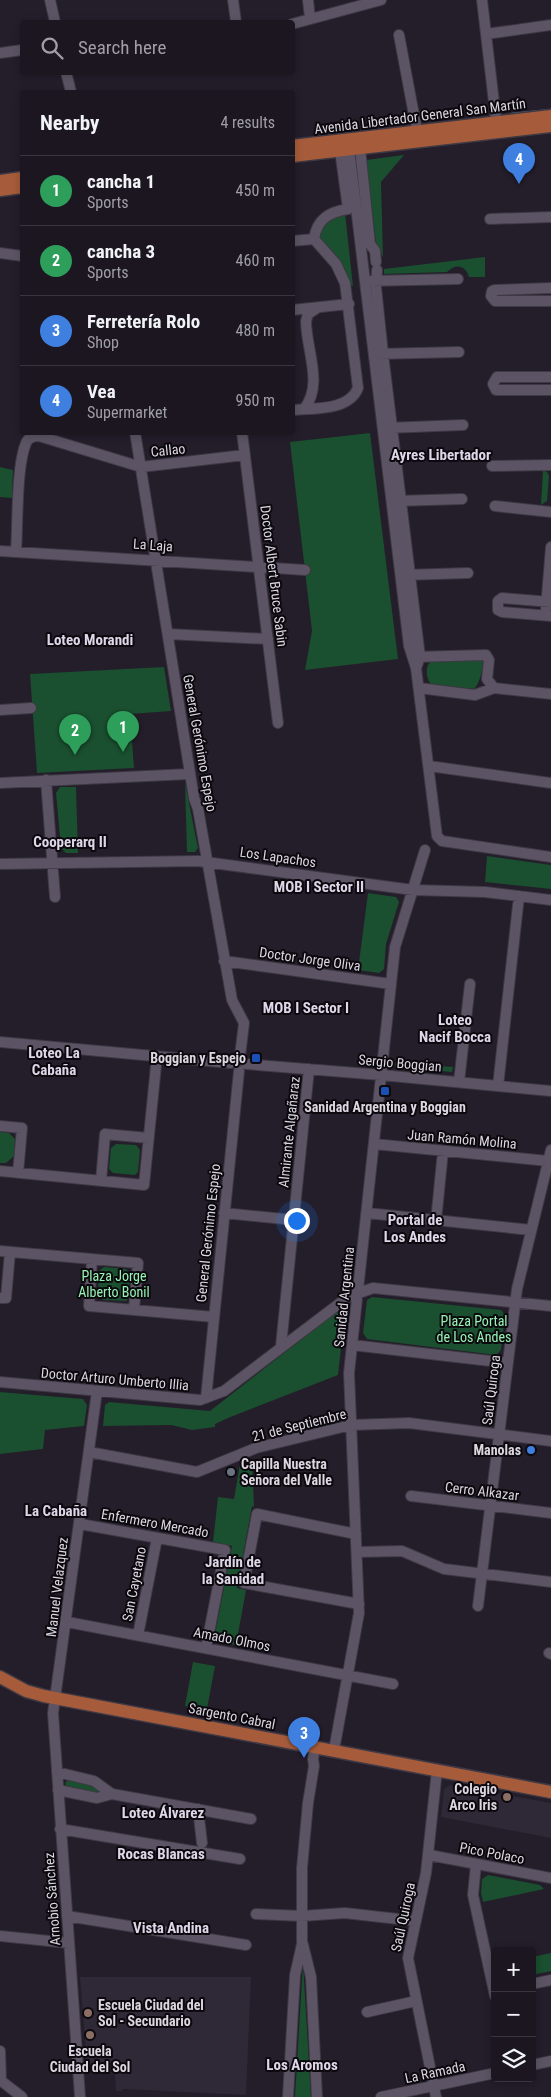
<!DOCTYPE html>
<html lang="en">
<head>
<meta charset="utf-8">
<style>
  body { margin:0; font-family:"Roboto Condensed",sans-serif; background:#241f29; color:#f1f3f6 }
  .controls { position:absolute; right:15px; bottom:15px; display:grid; overflow:hidden; border-radius:5px; box-shadow:0 2px 8px #0003 }
  .controls button { width:45px; height:45px; display:grid; place-items:center; padding:0; border:0; border-bottom:1px solid #39353e; background:#1b1620; color:#f1f3f6; font:25px sans-serif }
  .you { position:absolute; left:296px; top:1220px; width:18px; height:18px; margin:-12px; border:4px solid #fff; border-radius:50%; background:#1a73e8; box-shadow:0 0 0 8px #1a73e833 }
  .badge { display:grid; place-items:center; width:32px; height:32px; border-radius:50%; background:#1a73e8; color:#fff; font-size:16px; font-weight:700 }
  .pin { position:absolute; translate:-50% -41px; filter:drop-shadow(0 1px 2px #0008) }
  .pin::after { content:''; position:absolute; top:26px; width:18px; height:15px; background:inherit; clip-path:polygon(0 0,100% 0,50% 100%) }
  .list { margin:0; padding:0; list-style:none }
  h2 { display:flex; justify-content:space-between; align-items:center; height:65px; margin:0; padding:0 20px; font-size:21px }
  h2 small { font-size:16px; font-weight:400; color:#a09fa5 }
  .list li { display:grid; grid-template-columns:32px 1fr auto; gap:15px; align-items:center; box-sizing:border-box; height:70px; padding:0 20px; border-top:1px solid #39353e }
  .list b { display:block; font-size:19px; white-space:nowrap }
  .list p { margin:0; font-size:16px; white-space:nowrap; color:#a09fa5 }
  .list em { font-size:16px; font-style:normal; color:#a09fa5 }
  .icon { flex:none; width:28px; height:28px; fill:none; stroke:currentColor; stroke-width:2; stroke-linecap:round; stroke-linejoin:round }
  .map { position:relative; flex:none; width:551px; height:2097px; overflow:hidden }
  .search { position:absolute; background:#1b1620; box-shadow:0 2px 8px #0003; left:20px; top:20px; width:275px; height:55px; display:flex; align-items:center; gap:12px; box-sizing:border-box; padding:0 18px; border-radius:5px; color:#a09fa5; font-size:19px }
  .panel { position:absolute; background:#1b1620; box-shadow:0 2px 8px #0003; left:20px; top:90px; width:275px; height:345px; border-radius:5px }
  .map>svg:first-child { display:block }
  .education { fill:#2e2837 }
  .green { fill:#1a4f2f }
  .lines { fill:none; stroke-linecap:round; stroke-linejoin:round }
  .stream { stroke:#4f8195; stroke-width:2.5 }
  .minor-casing { stroke:#3e3944; stroke-width:12 }
  .major-casing { stroke:#3e3944; stroke-width:15 }
  .minor { stroke:#5c5464; stroke-width:10 }
  .major { stroke:#a65c3a; stroke-width:12 }
  .transit-dot { fill:#1a4fb4; stroke:#0b080e; stroke-width:2 }
  .shop-dot { fill:#3f7fe0; stroke:#0b080e; stroke-width:2 }
  .worship-dot { fill:#6b7280; stroke:#0b080e; stroke-width:2 }
  .education-dot { fill:#8d6e63; stroke:#0b080e; stroke-width:2 }
  .labels { text-anchor:middle; stroke-width:4; stroke-linejoin:round; paint-order:stroke }
  .street-label { font-size:14px; fill:#dbd6e0; stroke:#0b080e }
  .poi-label { font-size:14px; font-weight:bold; fill:#dbd6e0; stroke:#0b080e; text-anchor:end }
  .park-label { font-size:14px; fill:#95f4b3; stroke:#0b080e }
  .neighbourhood-label { font-size:15px; font-weight:bold; fill:#dfd6e8; stroke:#0b080e }
</style>
</head>
<body>
<div class="map">
<svg width="551" height="2097" viewBox="0 0 551 2097">
  <rect width="100%" height="100%" fill="#241d2a"/>
  <path class="education" d="M450 1785 551 1803V1838L441 1817 444 1789Z
    M80 1977H251L246 2095 123 2089 122 2091H116L114 2063 87 2064Z"/>
  <path class="green" d="M404 155 381 182 383 257 376 243 366 160Z
    M345 213 353 286 350 285C348 276 345 268 340 262 332 252 320 246 318 233L324 222Z
    M485 257V277H469C466 265 455 263 447 272L384 274V269Z
    M370 433 398 659 305 670 312 631 290 442Z
    M0 467 13 470 12 498 0 497Z
    M543 470 547 472 549 476 547 501 541 505Z
    M479 660 483 661C483 669 480 683 474 689L431 684C426 679 425 667 430 662Z
    M164 667 171 711 130 714 134 768 37 773 30 674Z
    M185 783 198 848 195 852H187Z
    M60 787H76L78 853H66L61 848 56 793Z
    M487 856 551 865V889L485 882Z
    M368 893 396 897 399 902 386 944 384 969 379 973 358 970Z
    M393 1063 453 1067 452 1072 396 1067Z
    M0 1132 9 1133 15 1139 14 1156 6 1163H0Z
    M116 1144 136 1145 140 1150 138 1172 135 1175 113 1173 109 1169 111 1148Z
    M104 1267 126 1269 130 1274 129 1298 126 1301 103 1300 98 1293 99 1271Z
    M372 1297 501 1310 505 1315 501 1350 496 1355 367 1339 363 1333 367 1300Z
    M339 1310 345 1313 338 1375 228 1418 215 1424V1427L192 1430 171 1425 103 1426 105 1405 109 1402 210 1411Z
    M0 1392 83 1399 87 1405 84 1426 45 1430 43 1449 0 1454Z
    M252 1460 254 1507 252 1506 237 1588 246 1590 236 1645 218 1642 215 1634 232 1546 213 1542 218 1497 234 1499 240 1464Z
    M193 1662 215 1666 207 1709 185 1706Z
    M69 1779 95 1785 99 1792 97 1794 67 1788 65 1783Z
    M488 1875 540 1885 544 1889 483 1902 481 1893 482 1879Z
    M551 1953V1971L532 1975V1957Z
    M303 1963 311 2097H295Z"/>
  <g class="lines">
    <path class="stream" d="M512 114 551 110"/>
    <defs>
      <path id="minor" d="M50 0 55 22
        M233 0 236 22
        M308 0 310 19
        M482 0 497 128
        M292 24 381 0
        M486 34 551 25
        M399 35 417 131
        M0 53 22 50
        M66 72 71 92
        M360 148 370 244 375 251 376 262
        M349 149 409 646 416 668 437 836 442 841 551 857
        M490 219 551 217
        M292 241 314 239
        M0 253 22 256
        M377 270 376 287 383 354 420 657 416 668
        M369 281 458 279
        M551 288 495 290 492 291 491 296 495 301H551
        M292 310 349 304
        M377 354 459 352
        M551 377H497L493 384 496 390H551
        M304 409C324 385 306 349 306 321L308 314 317 308
        M292 410C314 408 349 411 358 388L345 283 336 264 314 239C317 219 329 212 348 209L340 150
        M386 428 463 425
        M135 432 194 798 198 809 232 1000 244 1023 240 1056
        M242 432 278 723
        M492 466 551 465
        M396 501 462 499
        M495 506 551 512
        M0 551 305 570
        M16 552C18 525 16 467 26 443 28 438 34 436 39 436L141 467 245 455
        M404 575 468 573
        M551 602 502 598 498 601V610L502 612 551 616
        M546 608 551 547
        M168 634 268 639
        M414 657 486 655 489 660 487 679 494 688 551 694
        M419 688 475 695 494 688
        M0 710 31 708
        M429 766 551 783
        M46 780 55 897
        M0 783 189 774
        M0 864 198 861 413 890 485 892 551 900
        M224 961 391 984
        M0 1042 231 1063
        M246 1064 381 1075 551 1091
        M459 1082 470 984
        M498 1086 519 896
        M0 1126 22 1128 18 1173
        M374 1144 548 1161
        M0 1171 144 1185 157 1056
        M101 1181 105 1134 148 1138
        M224 1213 294 1220
        M367 1213 531 1230
        M436 1221 443 1151
        M0 1251 138 1263 134 1309
        M92 1259 89 1306 214 1317
        M0 1298H6L10 1252
        M352 1345 508 1363
        M281 1346 309 1069
        M0 1382 200 1400 224 1391 348 1297 373 1288 551 1306
        M206 1398 239 1071
        M89 1452 197 1472 256 1448 351 1425 409 1423 551 1441
        M411 1496 551 1513
        M80 1524 225 1550 206 1648
        M356 1534 257 1514 244 1583 359 1604
        M357 1552 402 1551 444 1569 551 1582
        M478 1606 517 1289 551 1150
        M67 1622 393 1684
        M138 1635 157 1538
        M549 1653 551 1654
        M315 1747 313 1759 314 1766 308 1803 302 1868V1941L311 1977 317 2097
        M334 1750 359 1613 349 1373 395 947 425 850
        M57 1772 94 1781 112 1794 251 1819
        M58 1790 97 1798 112 1794
        M198 1809 202 1843
        M60 1829 240 1859
        M429 1855 551 1878
        M476 1864 473 1895 495 1996
        M256 1914 302 1916 345 1913 416 1921
        M67 1916 246 1945
        M0 1936 69 1943
        M532 1984 551 1980
        M367 2012 416 2001
        M0 2051 1 2081
        M532 2065 551 2061
        M0 2080 22 2097
        M80 2097 53 1713 97 1391
        M288 2097 295 1975 302 1944
        M381 2097 495 2073
        M436 2097 408 1958 426 1873 437 1770"/>
      <path id="major" d="M292 146 551 116
        M292 156 551 126
        M0 181 22 178
        M0 190 22 187
        M0 1677 26 1691 44 1696 551 1792"/>
    </defs>
    <use href="#minor" class="minor-casing"/>
    <use href="#major" class="major-casing"/>
    <use href="#minor" class="minor"/>
    <use href="#major" class="major"/>
  </g>
  <g class="transit-dot">
    <rect x="251" y="1053" width="10" height="10" rx="2.5"/>
    <rect x="380" y="1086" width="10" height="10" rx="2.5"/>
  </g>
  <circle class="shop-dot" cx="531" cy="1450" r="5"/>
  <circle class="worship-dot" cx="231" cy="1472" r="5"/>
  <g class="education-dot">
    <circle cx="507" cy="1797" r="5"/>
    <circle cx="88" cy="2013" r="5"/>
    <circle cx="90" cy="2035" r="5"/>
  </g>
  <g class="labels">
    <g class="street-label">
      <text transform="translate(420 116) rotate(-7)" y="5">Avenida Libertador General San Martín</text>
      <text transform="translate(168 450) rotate(-6)" y="5">Callao</text>
      <text transform="translate(153 545) rotate(4)" y="5">La Laja</text>
      <text transform="translate(274 576) rotate(83)" y="5">Doctor Albert Bruce Sabin</text>
      <text transform="translate(200 743) rotate(80)" y="5">General Gerónimo Espejo</text>
      <text transform="translate(278 857) rotate(8)" y="5">Los Lapachos</text>
      <text transform="translate(310 959) rotate(8)" y="5">Doctor Jorge Oliva</text>
      <text transform="translate(400 1063) rotate(5)" y="5">Sergio Boggian</text>
      <text transform="translate(289 1132) rotate(-84)" y="5">Almirante Algañaraz</text>
      <text transform="translate(462 1139) rotate(5)" y="5">Juan Ramón Molina</text>
      <text transform="translate(208 1233) rotate(-84)" y="5">General Gerónimo Espejo</text>
      <text transform="translate(344 1297) rotate(-84)" y="5">Sanidad Argentina</text>
      <text transform="translate(115 1379) rotate(5)" y="5">Doctor Arturo Umberto Illia</text>
      <text transform="translate(491 1390) rotate(-83)" y="5">Saúl Quiroga</text>
      <text transform="translate(299 1425) rotate(-14)" y="5">21 de Septiembre</text>
      <text transform="translate(482 1491) rotate(7)" y="5">Cerro Alkazar</text>
      <text transform="translate(155 1523) rotate(10)" y="5">Enfermero Mercado</text>
      <text transform="translate(134 1584) rotate(-79)" y="5">San Cayetano</text>
      <text transform="translate(57 1587) rotate(-83)" y="5">Manuel Velazquez</text>
      <text transform="translate(232 1639) rotate(11)" y="5">Amado Olmos</text>
      <text transform="translate(232 1716) rotate(11)" y="5">Sargento Cabral</text>
      <text transform="translate(492 1853) rotate(11)" y="5">Pico Polaco</text>
      <text transform="translate(52 1899) rotate(-94)" y="5">Arnobio Sánchez</text>
      <text transform="translate(403 1917) rotate(-78)" y="5">Saúl Quiroga</text>
      <text transform="translate(435 2072) rotate(-12)" y="5">La Ramada</text>
    </g>
    <g class="poi-label">
      <text x="246" y="1063">Boggian y Espejo</text>
      <text x="385" y="1112" text-anchor="middle">Sanidad Argentina y Boggian</text>
      <text x="521" y="1455">Manolas</text>
      <text x="241" y="1469" text-anchor="start">Capilla Nuestra<tspan x="241" dy="16">Señora del Valle</tspan></text>
      <text x="497" y="1794">Colegio<tspan x="497" dy="16">Arco Iris</tspan></text>
      <text x="98" y="2010" text-anchor="start">Escuela Ciudad del<tspan x="98" dy="16">Sol - Secundario</tspan></text>
      <text x="90" y="2056" text-anchor="middle">Escuela<tspan x="90" dy="16">Ciudad del Sol</tspan></text>
    </g>
    <g class="park-label">
      <text x="114" y="1281">Plaza Jorge<tspan x="114" dy="16">Alberto Bonil</tspan></text>
      <text x="474" y="1326">Plaza Portal<tspan x="474" dy="16">de Los Andes</tspan></text>
    </g>
    <g class="neighbourhood-label">
      <text x="441" y="460">Ayres Libertador</text>
      <text x="90" y="645">Loteo Morandi</text>
      <text x="70" y="847">Cooperarq II</text>
      <text x="319" y="892">MOB I Sector II</text>
      <text x="306" y="1013">MOB I Sector I</text>
      <text x="455" y="1025">Loteo<tspan x="455" dy="17">Nacif Bocca</tspan></text>
      <text x="54" y="1058">Loteo La<tspan x="54" dy="17">Cabaña</tspan></text>
      <text x="415" y="1225">Portal de<tspan x="415" dy="17">Los Andes</tspan></text>
      <text x="56" y="1516">La Cabaña</text>
      <text x="233" y="1567">Jardín de<tspan x="233" dy="17">la Sanidad</tspan></text>
      <text x="163" y="1818">Loteo Álvarez</text>
      <text x="161" y="1859">Rocas Blancas</text>
      <text x="171" y="1933">Vista Andina</text>
      <text x="302" y="2070">Los Aromos</text>
    </g>
  </g>
</svg>
<div class="controls">
<button>+</button>
<button>−</button>
<button><svg class="icon" aria-label="layers" viewBox="0 0 24 24"><path d="M12 4l9 5-9 5-9-5zM3 14l9 5 9-5"/></svg></button>
</div>
<div class="you"></div>
<div class="pin badge" style="left:123px;top:752px;background:#2e9e5b">1</div>
<div class="pin badge" style="left:75px;top:755px;background:#2e9e5b">2</div>
<div class="pin badge" style="left:304px;top:1758px;background:#3f7fe0">3</div>
<div class="pin badge" style="left:519px;top:184px;background:#3f7fe0">4</div>
<div class="search"><svg class="icon" aria-label="search" viewBox="0 0 24 24"><circle cx="10" cy="10" r="6"/><path d="M15 15l6 6"/></svg>Search here</div>
<section class="panel">
<h2>Nearby<small>4 results</small></h2>
<ul class="list">
<li><span class="badge" style="background:#2e9e5b">1</span><div><b>cancha 1</b><p>Sports</p></div><em>450 m</em></li>
<li><span class="badge" style="background:#2e9e5b">2</span><div><b>cancha 3</b><p>Sports</p></div><em>460 m</em></li>
<li><span class="badge" style="background:#3f7fe0">3</span><div><b>Ferretería Rolo</b><p>Shop</p></div><em>480 m</em></li>
<li><span class="badge" style="background:#3f7fe0">4</span><div><b>Vea</b><p>Supermarket</p></div><em>950 m</em></li>
</ul>
</section>
</div>
</body>
</html>
